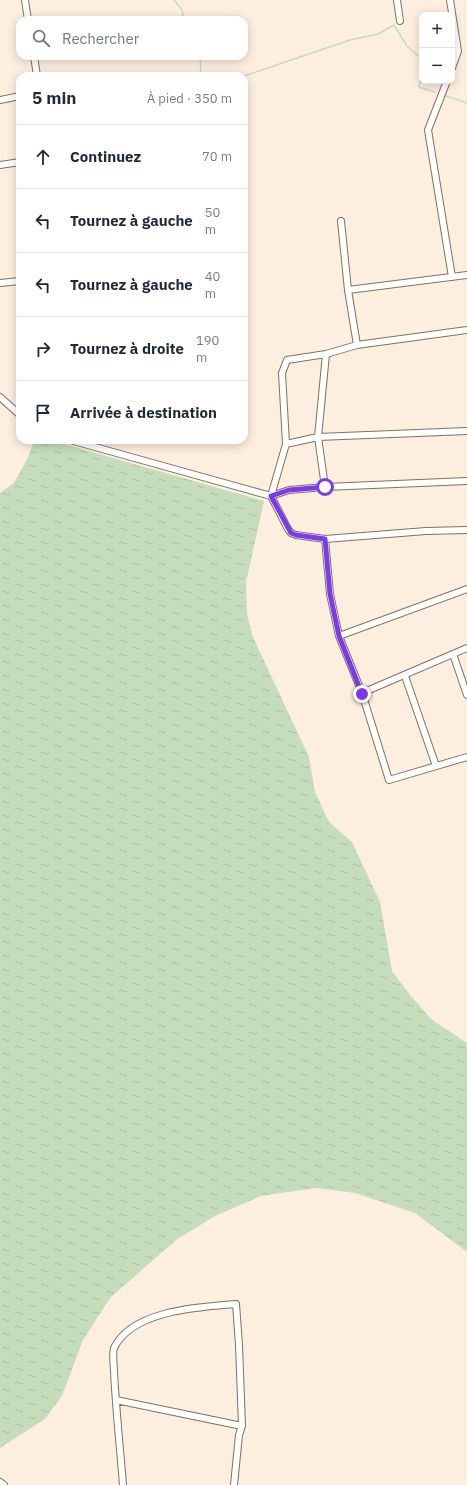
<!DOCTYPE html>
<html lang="fr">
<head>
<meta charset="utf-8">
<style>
  body { margin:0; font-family:"IBM Plex Sans",sans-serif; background:#f6f6f7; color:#1f2937 }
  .controls { position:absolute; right:12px; top:12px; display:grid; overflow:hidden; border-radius:8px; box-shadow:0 2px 10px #0003 }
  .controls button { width:36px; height:36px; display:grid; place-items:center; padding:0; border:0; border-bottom:1px solid #e0e1e3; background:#fff; color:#1f2937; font:20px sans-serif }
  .stop { position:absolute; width:12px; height:12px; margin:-9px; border:3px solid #7c3aed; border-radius:50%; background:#fff }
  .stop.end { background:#7c3aed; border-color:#fff; box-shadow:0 1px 4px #0008 }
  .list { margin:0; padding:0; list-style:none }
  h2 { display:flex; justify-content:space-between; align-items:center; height:52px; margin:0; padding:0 16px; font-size:17px }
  h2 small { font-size:13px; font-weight:400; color:#747a83 }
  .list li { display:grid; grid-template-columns:26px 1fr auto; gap:12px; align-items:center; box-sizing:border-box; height:64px; padding:0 16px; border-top:1px solid #e0e1e3 }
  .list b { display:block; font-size:15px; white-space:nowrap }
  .list em { font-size:13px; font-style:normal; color:#747a83 }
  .icon { flex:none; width:22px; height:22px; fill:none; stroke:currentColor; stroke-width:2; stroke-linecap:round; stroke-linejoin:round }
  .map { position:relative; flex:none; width:467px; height:1485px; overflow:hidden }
  .search { position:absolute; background:#fff; box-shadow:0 2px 10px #0003; left:16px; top:16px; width:232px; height:44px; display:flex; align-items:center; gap:10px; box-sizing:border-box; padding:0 14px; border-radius:12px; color:#747a83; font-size:15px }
  .panel { position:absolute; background:#fff; box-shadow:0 2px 10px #0003; left:16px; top:72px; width:232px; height:372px; border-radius:12px }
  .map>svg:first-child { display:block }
  .water { fill:url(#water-ripples) }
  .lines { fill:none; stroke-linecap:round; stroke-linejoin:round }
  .stream { stroke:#c6ddbc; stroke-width:1.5 }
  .street-casing { stroke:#83715a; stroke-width:8 }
  .street { stroke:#fff; stroke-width:6 }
  .route { stroke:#7c3aed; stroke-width:5 }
</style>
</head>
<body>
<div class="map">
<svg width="467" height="1485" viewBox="0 0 467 1485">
  <defs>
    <pattern id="water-ripples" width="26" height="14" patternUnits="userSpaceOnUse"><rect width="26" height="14" fill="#c6ddbc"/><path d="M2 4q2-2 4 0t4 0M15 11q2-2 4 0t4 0" fill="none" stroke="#abbea1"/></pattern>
  </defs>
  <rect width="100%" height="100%" fill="#fcefe0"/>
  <path class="water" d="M35 440H50L264 501 246 582 247 613 252 635 309 757 315 792 329 822 352 842 380 902 392 971 410 995 431 1019 467 1043V1252L415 1213 355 1193 315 1188 261 1196 215 1216 176 1240 110 1298 83 1340 62 1396 45 1419 0 1448V493L14 483 26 461Z"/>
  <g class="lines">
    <path class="stream" d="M174 0 182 10 184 20
      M200 56 201 76
      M422 75 419 87 435 92
      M244 76 350 40 378 34 394 25 407 46 422 59
      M446 96 467 103"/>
    <defs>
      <path id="street" d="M25 0 28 20
        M397 0 400 21
        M450 0 458 51 452 68
        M34 56 37 76
        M447 81 428 130 452 277
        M0 100 20 96
        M0 165 20 162
        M341 221 348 290 357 345
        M0 283 20 281
        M348 290 467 275
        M0 397 20 415
        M70 440 271 496 286 444 318 437 467 431
        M286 444 282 373 287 360 326 354 357 345 467 330
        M467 481 325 487 289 490 271 496 288 529 291 533 296 535 325 539 426 531 467 530
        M325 487 318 437 326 354
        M325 539 330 594 339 636
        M467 589 339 636 362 693 389 780 467 757
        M453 654 467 695
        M405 676 436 766
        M362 693 467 648
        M116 1400 242 1426
        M0 1482 4 1485
        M123 1485C120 1447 116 1410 114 1372 114 1365 112 1354 114 1348 132 1310 200 1307 236 1304L239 1345 242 1426 239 1435 234 1485"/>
    </defs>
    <use href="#street" class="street-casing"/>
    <use href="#street" class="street"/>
  </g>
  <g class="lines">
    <path class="route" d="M325 487 289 490 271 496 291 533 296 535 325 539 330 594 339 636 362 694"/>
  </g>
</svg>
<div class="controls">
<button>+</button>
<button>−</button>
</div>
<div class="stop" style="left:325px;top:487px"></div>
<div class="stop end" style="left:362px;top:694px"></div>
<div class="search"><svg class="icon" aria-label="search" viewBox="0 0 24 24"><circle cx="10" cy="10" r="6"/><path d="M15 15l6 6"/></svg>Rechercher</div>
<section class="panel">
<h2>5 min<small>À pied · 350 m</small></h2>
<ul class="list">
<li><svg class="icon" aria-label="ahead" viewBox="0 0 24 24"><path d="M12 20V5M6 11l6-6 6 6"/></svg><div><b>Continuez</b></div><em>70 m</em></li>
<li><svg class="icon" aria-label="left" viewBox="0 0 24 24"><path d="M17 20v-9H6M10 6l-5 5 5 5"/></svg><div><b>Tournez à gauche</b></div><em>50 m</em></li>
<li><svg class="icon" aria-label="left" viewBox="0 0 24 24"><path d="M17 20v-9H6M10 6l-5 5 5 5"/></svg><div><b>Tournez à gauche</b></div><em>40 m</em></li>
<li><svg class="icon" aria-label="right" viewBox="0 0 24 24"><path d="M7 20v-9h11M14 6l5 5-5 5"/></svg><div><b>Tournez à droite</b></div><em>190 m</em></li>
<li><svg class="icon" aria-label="arrive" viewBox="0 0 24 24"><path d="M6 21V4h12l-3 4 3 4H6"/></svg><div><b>Arrivée à destination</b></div></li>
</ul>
</section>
</div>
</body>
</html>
